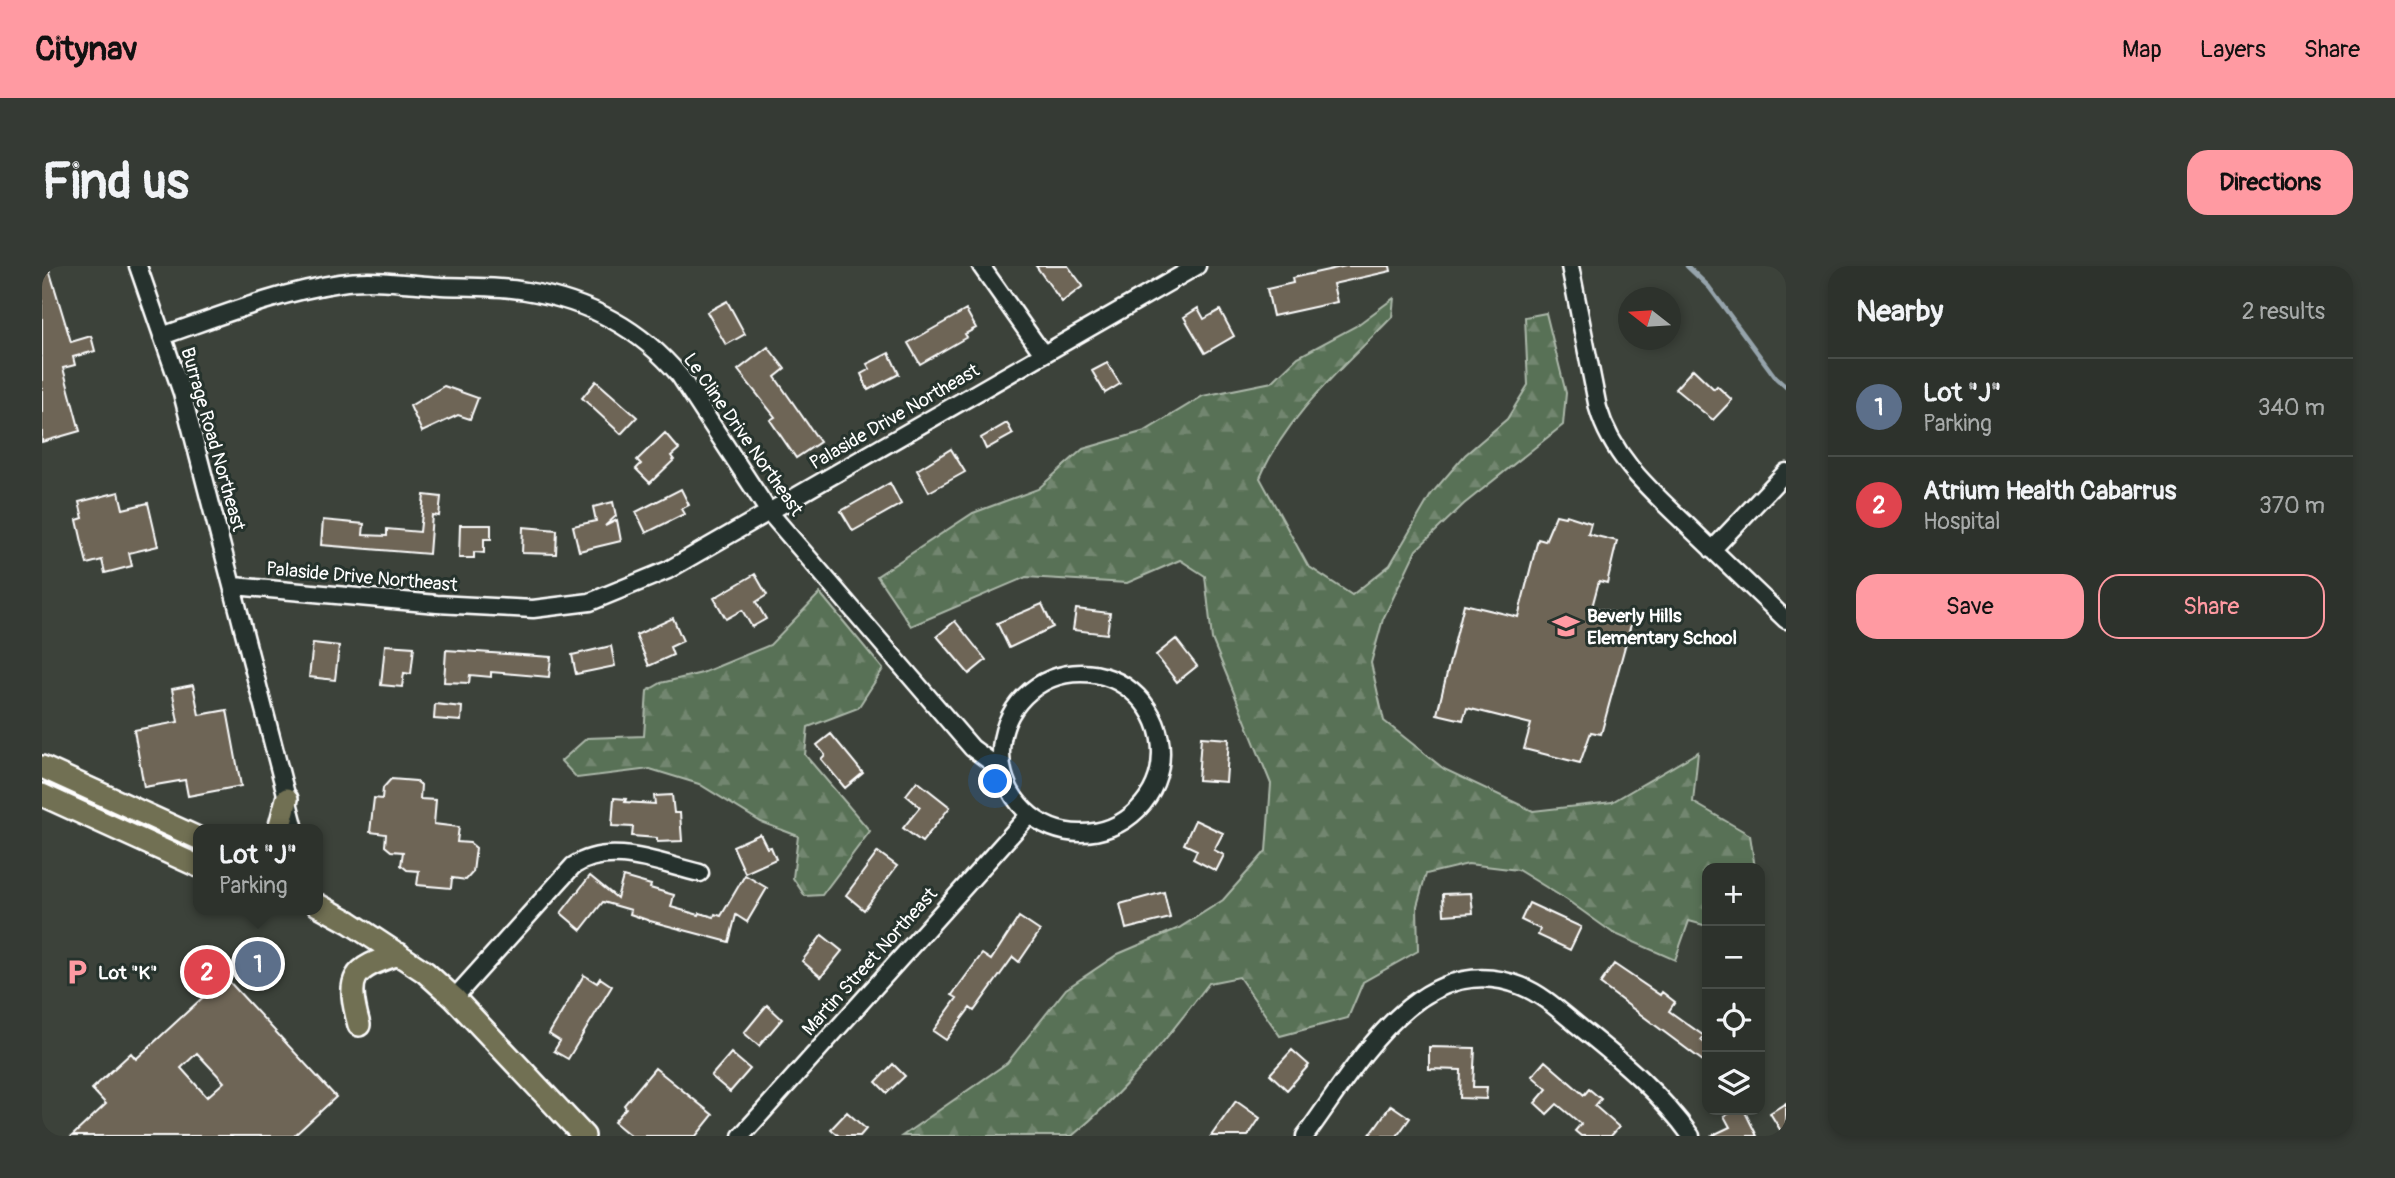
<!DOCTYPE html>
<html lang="en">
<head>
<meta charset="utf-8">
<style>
  body { margin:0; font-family:Pangolin,sans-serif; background:#353a34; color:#f1f3f6 }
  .controls { position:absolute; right:21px; bottom:21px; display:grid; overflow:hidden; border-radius:14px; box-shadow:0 4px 10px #0003 }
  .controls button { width:63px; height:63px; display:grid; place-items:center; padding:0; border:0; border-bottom:2px solid #484d48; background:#2d322c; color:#f1f3f6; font:35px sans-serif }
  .compass { position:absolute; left:1576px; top:21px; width:63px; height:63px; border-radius:50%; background:#2d322c; box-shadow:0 4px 10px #0003; rotate:287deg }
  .you { position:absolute; left:954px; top:516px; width:24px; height:24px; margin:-18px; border:5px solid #fff; border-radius:50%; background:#1a73e8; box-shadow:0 0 0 10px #1a73e833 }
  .badge { display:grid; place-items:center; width:46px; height:46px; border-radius:50%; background:#ff9aa2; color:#fff; font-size:23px; font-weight:700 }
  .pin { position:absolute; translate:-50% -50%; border:4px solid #fff; box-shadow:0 2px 7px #0006 }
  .popup { position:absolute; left:151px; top:558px; width:130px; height:91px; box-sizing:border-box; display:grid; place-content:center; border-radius:14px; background:#2d322c; filter:drop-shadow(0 2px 5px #0005); font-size:23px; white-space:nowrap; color:#a7aaa9 }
  .popup b { font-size:26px; color:#f1f3f6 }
  .popup::after { content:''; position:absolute; left:50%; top:100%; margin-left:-14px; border:14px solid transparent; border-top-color:#2d322c }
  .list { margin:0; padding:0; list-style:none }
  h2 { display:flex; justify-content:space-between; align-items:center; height:91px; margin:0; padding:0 28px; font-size:30px }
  h2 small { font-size:23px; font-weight:400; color:#a7aaa9 }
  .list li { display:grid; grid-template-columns:46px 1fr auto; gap:21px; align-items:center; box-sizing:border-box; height:98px; padding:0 28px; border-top:2px solid #484d48 }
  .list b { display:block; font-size:26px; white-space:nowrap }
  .list p { margin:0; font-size:23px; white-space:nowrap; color:#a7aaa9 }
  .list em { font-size:23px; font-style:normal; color:#a7aaa9 }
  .actions { display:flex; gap:14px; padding:21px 28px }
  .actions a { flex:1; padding:16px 0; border:2px solid #ff9aa2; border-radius:21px; text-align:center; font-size:24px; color:#ff9aa2 }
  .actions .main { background:#ff9aa2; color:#111 }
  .icon { flex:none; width:38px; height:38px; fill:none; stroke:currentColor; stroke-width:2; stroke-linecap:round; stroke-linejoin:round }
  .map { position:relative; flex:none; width:1744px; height:870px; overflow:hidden; border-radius:21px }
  header { display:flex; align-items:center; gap:42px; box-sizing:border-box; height:98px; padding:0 35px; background:#ff9aa2; color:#111 }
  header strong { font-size:33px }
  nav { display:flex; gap:38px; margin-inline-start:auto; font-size:24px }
  .intro { display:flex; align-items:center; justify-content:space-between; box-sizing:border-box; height:168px; padding:0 42px }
  h1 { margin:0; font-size:49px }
  .button { padding:18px 32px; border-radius:21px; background:#ff9aa2; color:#111; font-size:24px; font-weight:700 }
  main { display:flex; gap:42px; padding:0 42px }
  aside { flex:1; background:#2d322c; border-radius:21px; box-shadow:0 4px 10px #0003 }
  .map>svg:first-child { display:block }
  .forest { fill:url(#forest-firs); stroke:#acb8aa; stroke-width:2 }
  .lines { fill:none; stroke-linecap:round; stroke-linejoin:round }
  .stream { stroke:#96a4ac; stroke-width:4.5 }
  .building { fill:#6e6557; stroke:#fff; stroke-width:2; fill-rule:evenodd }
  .minor-casing { stroke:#fff; stroke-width:21 }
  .major-casing { stroke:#fff; stroke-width:26 }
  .minor { stroke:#26332d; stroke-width:16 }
  .major { stroke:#716f52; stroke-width:21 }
  .labels { text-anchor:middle; stroke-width:6; stroke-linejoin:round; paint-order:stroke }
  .street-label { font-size:19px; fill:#fff; stroke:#26332d }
  .poi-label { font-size:19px; font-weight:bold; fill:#fff; stroke:#26332d; text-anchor:start }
</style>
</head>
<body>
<header>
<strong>Citynav</strong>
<nav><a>Map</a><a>Layers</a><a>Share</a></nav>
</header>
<div class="intro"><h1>Find us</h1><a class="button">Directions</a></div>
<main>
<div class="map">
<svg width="1744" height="870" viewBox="0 0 1744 870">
  <defs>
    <pattern id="forest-firs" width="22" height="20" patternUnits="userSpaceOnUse" patternTransform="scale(1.75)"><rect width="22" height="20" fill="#597156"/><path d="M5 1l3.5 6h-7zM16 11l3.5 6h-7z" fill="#72866f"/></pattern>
  </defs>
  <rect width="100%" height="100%" fill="#3c423a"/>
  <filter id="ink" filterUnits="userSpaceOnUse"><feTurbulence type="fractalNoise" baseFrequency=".0143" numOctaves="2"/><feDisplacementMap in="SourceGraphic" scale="14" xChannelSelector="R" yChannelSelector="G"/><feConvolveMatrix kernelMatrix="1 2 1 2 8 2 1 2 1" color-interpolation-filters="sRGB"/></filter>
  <g filter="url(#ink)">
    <path class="forest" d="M1352 32 1350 51C1303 100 1245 148 1218 212L1266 300 1310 329 1348 299 1390 227 1423 189 1465 153 1486 119 1483 51 1504 47 1524 127 1521 159 1422 238 1374 284 1341 353 1329 397 1342 455 1402 503 1491 545 1570 536 1656 486 1651 536 1708 569 1713 602H1665V660L1647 655 1633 694 1571 667 1525 634 1476 604 1426 598 1384 608 1375 640 1376 685 1321 716 1306 752 1238 770 1197 711 1167 717C1126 771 1083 826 1030 870H860L965 797 1024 723 1076 688 1137 662 1181 634 1224 585 1229 518 1170 373 1163 310 1138 294 1085 317 984 311 869 360 835 310 931 247 996 223 1041 183 1103 165 1161 130 1230 116 1256 91 1314 60Z
      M778 327 841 403 816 442 766 461 763 489 828 565 780 629 763 630 751 612 756 570 719 556 657 518 608 503 535 512 519 495 545 472 602 470 605 425 619 417 660 407 728 379Z"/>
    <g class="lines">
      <path class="stream" d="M1645 0 1667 21 1734 112 1744 121"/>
    </g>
    <path class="building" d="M0 0H6L29 76 49 70 53 85 31 91 33 99 21 102 38 165 0 176Z
      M994 0H1026L1041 20 1020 36Z
      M1304 0H1348L1349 5 1291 18 1295 36 1231 50 1225 23 1251 17 1250 12Z
      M685 35 703 68 684 79 665 46Z
      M1156 42 1162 53 1178 44 1192 70 1163 87 1142 51Z
      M924 44 934 62 923 68 925 71 878 98 866 77Z
      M726 81 743 103 733 111 778 176 754 192 728 154 733 151 696 104Z
      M847 87 857 108 826 124 819 108 828 103 825 98Z
      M1065 97 1078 118 1063 127 1050 105Z
      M1651 103 1672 123 1675 120 1690 134 1671 154 1633 123Z
      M554 115 595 151 579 168 540 132Z
      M402 120 436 132 428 153 416 149 380 166 368 140Z
      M965 157 971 168 944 183 939 172Z
      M623 167 637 183 629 190 632 194 608 217 594 203 599 198 595 194Z
      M909 183 923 206 887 226 875 204Z
      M848 217 859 238 811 265 799 245Z
      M639 223 647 239 639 243 642 248 604 267 594 246Z
      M77 226 81 243 106 237 116 280 87 287 90 300 63 307 60 294 45 298 35 254 41 252 37 236Z
      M382 229 399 231 397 250 390 249 387 288 279 279 281 254 322 258 321 269 345 270V263L378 266Z
      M571 236 574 250 563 260 575 254 579 275 537 285 531 260 554 255 551 241Z
      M1514 249 1523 251 1524 249 1549 257 1546 268 1575 275 1565 317 1557 315 1550 341 1591 351 1559 468 1549 466 1538 497 1482 483 1489 458 1425 442 1421 454 1395 448 1422 338 1476 351 1496 273 1503 275Z
      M418 259H449V273H442V287L432 286V292H417Z
      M481 261 515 264 514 288 480 287Z
      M713 308 725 329 714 336 724 353 710 361 700 344 684 353 672 332Z
      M1000 338 1011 361 967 382 955 357Z
      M1034 343 1068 347 1065 368 1031 364Z
      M631 352 641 375 628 381 631 389 607 400 594 369Z
      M913 355 944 394 927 408 895 370Z
      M1134 373 1155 400 1135 416 1114 389Z
      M271 377 297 380 293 414 267 411Z
      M343 379 372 381 369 408 362 407 360 421 339 419Z
      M569 380 573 400 534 408 530 389Z
      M404 384 509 391 507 411 449 406V411L428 409 427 417 402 416Z
      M151 419 157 449 185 444 199 520 146 530 143 514 102 521 92 464 136 456 130 423Z
      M393 438 420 441 419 455 392 453Z
      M789 468 821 507 803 522 779 493 783 489 775 479Z
      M1159 471 1187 473 1184 516 1156 514Z
      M349 513 374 515 379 519 378 533 394 534 392 558 417 561 415 576 428 577 434 582 431 606 424 614 410 612 409 622 375 619 377 605 365 604 359 599 361 586 349 585 343 580 344 568 328 566 332 532 340 533 341 522Z
      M875 515 908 541 880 576 861 562 878 541 864 529Z
      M630 529 632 547H638L640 575 615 576V572L590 570 591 561 570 560 572 532 584 533 583 536 613 538 612 530Z
      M1153 554 1181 567 1172 584 1182 589 1174 605 1151 593 1155 584 1142 578Z
      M718 568 725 582 729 581 734 593 703 607 691 580Z
      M836 586 855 600 822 644 804 629Z
      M703 609 725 622 705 656 694 649 687 676 608 655 588 648 589 644 561 636 539 664 519 647 548 610 575 632 581 611 609 619 608 622 632 629 629 641 657 649 658 647 672 651 673 648 679 650Z
      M1122 626 1128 652 1084 663 1078 638Z
      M1429 627 1431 647 1402 649 1401 628Z
      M1487 637 1539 661 1528 684 1496 669 1498 663 1479 654Z
      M977 651 998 665 977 696 971 691 932 745 928 742 904 774 891 765 915 732 910 729 940 688 949 694Z
      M780 669 800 685 779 711 760 695Z
      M1572 698 1618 729 1620 726 1633 736 1627 745 1662 770 1659 774 1665 779V798L1558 718Z
      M542 709 555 717 558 712 570 720 526 793 512 785 518 775 507 768Z
      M183 711 294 831 252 870H30L64 838 50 823 89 787 94 793ZM155 787 182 816 165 831 139 802Z
      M725 739 740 753 717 780 702 767Z
      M1387 781 1433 782 1431 821H1445L1444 833 1418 832 1419 804 1387 803Z
      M1250 784 1267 799 1245 824 1228 808Z
      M689 787 708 803 688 826 669 810Z
      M1503 795 1542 829 1547 823 1559 833 1553 840 1577 861 1569 870H1539L1533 865 1539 858 1515 838 1505 848 1493 837 1505 823 1490 810Z
      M851 798 863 810 845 827 834 816Z
      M613 802 671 849 654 870H589L572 856 584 842 582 839Z
      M1194 835 1218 852 1206 870H1169Z
      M1744 837V870H1742L1728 847Z
      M1349 839 1368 852 1355 870H1327Z
      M1694 844H1702L1715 870H1669L1688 861 1682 850Z
      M805 846 824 863 818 870H797L789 863Z"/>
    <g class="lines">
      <defs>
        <path id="minor" d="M96 0 140 127 253 563
          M939 0 1001 88
          M1528 0 1556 142C1571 194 1613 228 1650 264 1681 294 1713 324 1744 354
          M120 70C178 50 237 26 298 17 331 12 366 18 399 20 427 21 456 20 484 25 546 35 598 62 638 110L727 246 930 482 960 504
          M1670 284 1744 206
          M192 320 395 338 491 343 548 336 626 304 1155 0
          M959 487a80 80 0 1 1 160 0a80 80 0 1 1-160 0Z
          M412 732 531 600C569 575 618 598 658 607
          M699 870 987 549
          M1263 870C1313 803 1377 680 1479 720 1502 729 1521 748 1540 763 1580 795 1619 828 1649 870"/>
        <path id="major" d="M0 501 156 572
          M0 529 156 600
          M237 563 245 533
          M276 639 307 656 383 706 412 732 542 870
          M317 759C304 711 309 703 357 688"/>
      </defs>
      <use href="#minor" class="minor-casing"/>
      <use href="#major" class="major-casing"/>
      <use href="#minor" class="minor"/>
      <use href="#major" class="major"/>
    </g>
  </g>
  <defs>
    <symbol id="school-bare" viewBox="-9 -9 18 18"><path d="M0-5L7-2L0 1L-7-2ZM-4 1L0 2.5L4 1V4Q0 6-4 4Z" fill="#ff9aa2" stroke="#26332d" stroke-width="2.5" paint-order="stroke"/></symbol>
    <symbol id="parking-bare" viewBox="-9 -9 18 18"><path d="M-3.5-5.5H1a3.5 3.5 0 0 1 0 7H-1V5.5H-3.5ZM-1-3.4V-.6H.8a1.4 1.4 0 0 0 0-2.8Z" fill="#ff9aa2" stroke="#26332d" stroke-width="2.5" paint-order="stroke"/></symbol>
  </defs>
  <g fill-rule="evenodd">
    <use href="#school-bare" x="1505" y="341" width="38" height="38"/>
    <use href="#parking-bare" x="16" y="687" width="38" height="38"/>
  </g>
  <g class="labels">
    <g class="street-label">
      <text transform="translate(852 150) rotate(-30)" y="7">Palaside Drive Northeast</text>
      <text transform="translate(702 168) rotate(55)" y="7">Le Cline Drive Northeast</text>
      <text transform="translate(172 173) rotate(74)" y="7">Burrage Road Northeast</text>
      <text transform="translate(320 310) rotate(5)" y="7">Palaside Drive Northeast</text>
      <text transform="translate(827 695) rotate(-48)" y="7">Martin Street Northeast</text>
    </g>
    <g class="poi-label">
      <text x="1545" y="356">Beverly Hills<tspan x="1545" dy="22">Elementary School</tspan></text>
      <text x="56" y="713">Lot "K"</text>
    </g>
  </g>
</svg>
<div class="controls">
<button>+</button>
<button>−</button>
<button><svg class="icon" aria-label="locate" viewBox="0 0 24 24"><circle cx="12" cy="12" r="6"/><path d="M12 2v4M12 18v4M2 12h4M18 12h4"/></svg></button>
<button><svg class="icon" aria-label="layers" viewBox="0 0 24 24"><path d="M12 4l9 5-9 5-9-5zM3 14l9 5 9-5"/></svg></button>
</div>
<svg class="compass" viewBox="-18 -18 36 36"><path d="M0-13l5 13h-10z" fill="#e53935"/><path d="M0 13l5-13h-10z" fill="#a7aaa9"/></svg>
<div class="you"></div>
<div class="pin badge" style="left:216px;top:698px;background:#5c6f8a">1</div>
<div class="popup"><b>Lot &quot;J&quot;</b>Parking</div>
<div class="pin badge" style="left:165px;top:706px;background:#e0444e">2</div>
</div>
<aside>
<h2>Nearby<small>2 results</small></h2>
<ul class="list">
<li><span class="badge" style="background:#5c6f8a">1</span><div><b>Lot &quot;J&quot;</b><p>Parking</p></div><em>340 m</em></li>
<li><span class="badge" style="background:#e0444e">2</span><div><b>Atrium Health Cabarrus</b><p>Hospital</p></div><em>370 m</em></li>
</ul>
<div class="actions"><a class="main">Save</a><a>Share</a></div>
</aside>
</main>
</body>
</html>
